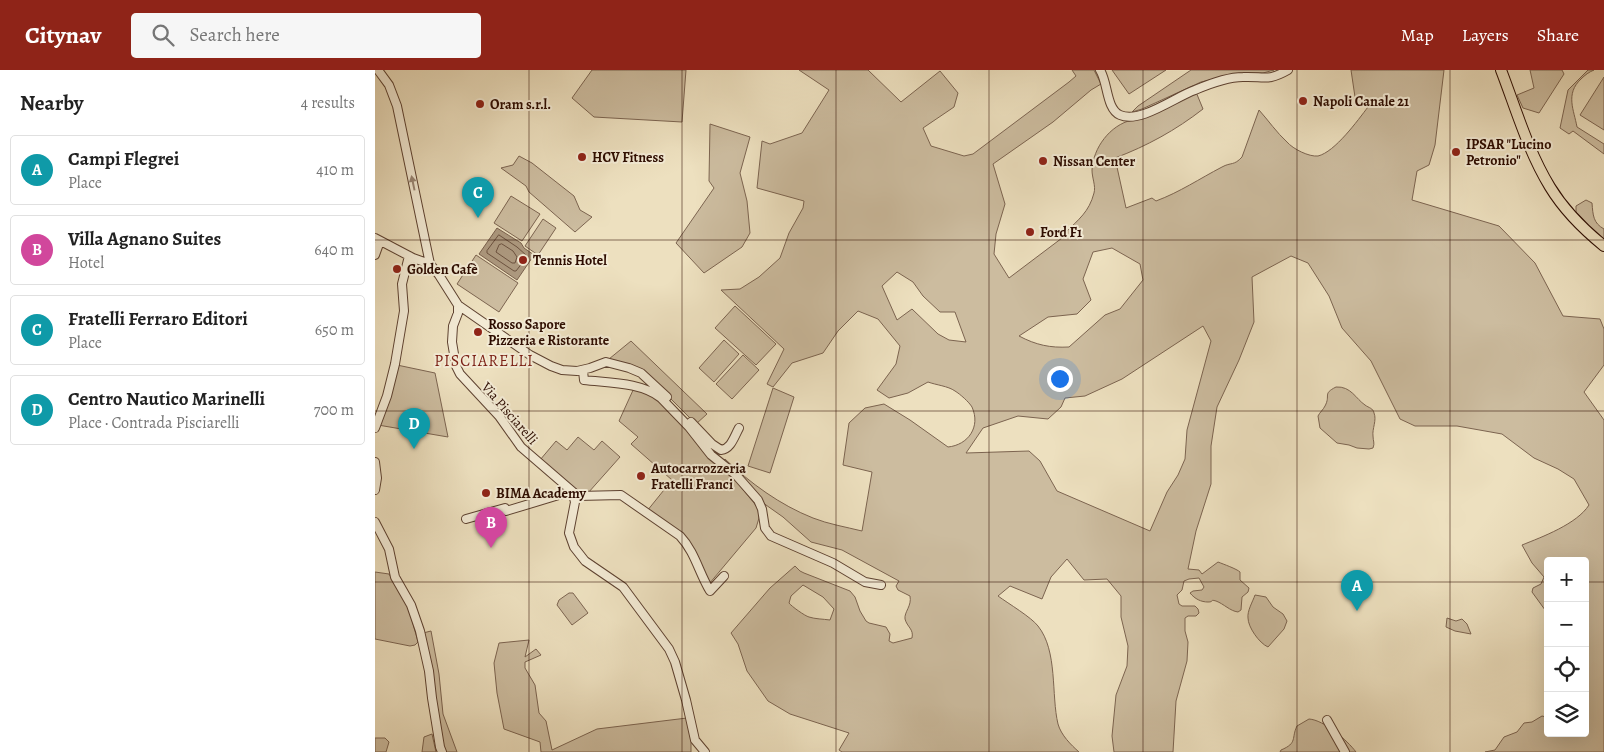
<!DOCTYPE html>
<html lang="en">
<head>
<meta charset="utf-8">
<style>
  body { margin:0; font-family:Alegreya,serif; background:#f6f6f6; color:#222 }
  .controls { position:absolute; right:15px; bottom:15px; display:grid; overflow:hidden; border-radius:5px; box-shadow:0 5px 20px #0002 }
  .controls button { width:45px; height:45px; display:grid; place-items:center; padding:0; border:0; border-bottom:1px solid #e0e0e0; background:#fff; color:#222; font:25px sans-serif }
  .you { position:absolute; left:684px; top:308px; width:18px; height:18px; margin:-12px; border:4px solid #fff; border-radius:50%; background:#1a73e8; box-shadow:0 0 0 8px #1a73e833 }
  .badge { display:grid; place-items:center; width:32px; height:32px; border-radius:50%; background:#8f2418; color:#fff; font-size:16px; font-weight:700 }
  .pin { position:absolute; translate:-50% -41px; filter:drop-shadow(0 1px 2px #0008) }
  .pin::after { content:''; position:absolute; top:26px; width:18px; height:15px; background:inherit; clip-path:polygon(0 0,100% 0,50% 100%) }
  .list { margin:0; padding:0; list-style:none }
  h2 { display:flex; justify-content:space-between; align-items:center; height:65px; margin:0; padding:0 20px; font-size:21px }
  h2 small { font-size:16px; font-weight:400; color:#767676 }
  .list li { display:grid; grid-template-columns:32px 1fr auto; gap:15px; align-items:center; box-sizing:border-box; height:70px; margin:0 10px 10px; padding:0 10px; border:1px solid #e0e0e0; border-radius:5px }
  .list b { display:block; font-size:19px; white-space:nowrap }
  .list p { margin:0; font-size:16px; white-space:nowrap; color:#767676 }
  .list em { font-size:16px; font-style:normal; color:#767676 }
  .icon { flex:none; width:28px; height:28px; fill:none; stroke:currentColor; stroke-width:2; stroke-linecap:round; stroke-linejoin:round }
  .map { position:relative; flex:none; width:1229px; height:682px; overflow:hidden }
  header { display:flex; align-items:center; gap:30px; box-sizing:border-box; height:70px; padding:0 25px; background:#8f2418; color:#fff }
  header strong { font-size:24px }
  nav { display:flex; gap:28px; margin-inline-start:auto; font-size:18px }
  .search { width:350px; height:45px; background:#f6f6f6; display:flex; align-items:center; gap:12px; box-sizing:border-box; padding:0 18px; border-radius:5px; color:#767676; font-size:19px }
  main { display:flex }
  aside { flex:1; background:#fff }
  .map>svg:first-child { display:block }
  .green { fill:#ccbc9f; stroke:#7c6450; fill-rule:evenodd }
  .water { fill:#ac987e; stroke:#79604c }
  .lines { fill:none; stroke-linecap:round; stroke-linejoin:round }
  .shore { stroke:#6c523f; stroke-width:1 }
  .minor-casing { stroke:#5d4130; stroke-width:10 }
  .major-casing { stroke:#2d0c00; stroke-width:12 }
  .minor { stroke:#f3ebd5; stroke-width:8 }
  .major { stroke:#ede0bf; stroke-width:10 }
  .oneway { fill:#9a8775 }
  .grid { fill:none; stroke:#2d0c00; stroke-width:1; stroke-opacity:0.55 }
  .poi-dot { fill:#8f2418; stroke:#f3ebd5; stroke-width:2 }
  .labels { text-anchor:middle; stroke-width:4; stroke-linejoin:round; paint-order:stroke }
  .poi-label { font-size:14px; font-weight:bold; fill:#2d0c00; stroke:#f3ebd5; text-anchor:start }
  .street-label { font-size:14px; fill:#2d0c00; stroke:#f3ebd5 }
  .quarter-label { font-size:16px; letter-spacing:1px; fill:#7a1f14; stroke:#f3ebd5 }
</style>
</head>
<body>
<header>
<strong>Citynav</strong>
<div class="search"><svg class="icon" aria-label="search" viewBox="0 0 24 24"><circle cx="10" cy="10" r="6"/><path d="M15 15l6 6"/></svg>Search here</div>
<nav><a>Map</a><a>Layers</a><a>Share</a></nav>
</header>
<main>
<aside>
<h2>Nearby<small>4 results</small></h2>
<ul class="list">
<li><span class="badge" style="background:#0f9aa8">A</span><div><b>Campi Flegrei</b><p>Place</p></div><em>410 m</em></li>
<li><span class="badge" style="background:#d1479c">B</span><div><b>Villa Agnano Suites</b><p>Hotel</p></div><em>640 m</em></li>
<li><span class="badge" style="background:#0f9aa8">C</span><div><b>Fratelli Ferraro Editori</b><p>Place</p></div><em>650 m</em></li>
<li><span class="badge" style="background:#0f9aa8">D</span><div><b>Centro Nautico Marinelli</b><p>Place · Contrada Pisciarelli</p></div><em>700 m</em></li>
</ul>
</aside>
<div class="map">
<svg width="1229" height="682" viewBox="0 0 1229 682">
  <rect width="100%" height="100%" fill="#ede0bf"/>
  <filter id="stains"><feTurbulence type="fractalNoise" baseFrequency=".004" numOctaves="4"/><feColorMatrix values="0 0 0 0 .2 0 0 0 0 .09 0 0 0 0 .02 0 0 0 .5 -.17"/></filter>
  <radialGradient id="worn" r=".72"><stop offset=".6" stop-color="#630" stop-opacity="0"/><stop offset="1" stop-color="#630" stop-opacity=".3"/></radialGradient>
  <path class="green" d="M217 0H311L307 52 219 47 197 28Z
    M424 0H493L526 32 565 1 583 23 579 37 548 58 556 76 589 86 598 84 694 12 701 6 697 0H719L726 14 716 20 678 52 618 94 630 134 621 164 619 184 634 208 691 165 690 163C704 149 714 142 719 123 721 116 717 108 717 100 718 78 735 55 757 50L821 22 828 39C801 60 772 76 740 88L751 138 777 128 781 131C805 122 824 109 847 97 856 92 859 96 867 87L884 40C893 50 902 63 912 72 918 79 934 87 943 86 960 82 983 50 993 37L980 27 976 0H1069L1060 75 1054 95 1042 101 1037 130 1124 156 1160 193 1188 246 1225 249 1229 259V295L1209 322 1229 350V682H1110L1120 680 1129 667 1142 662 1149 653 1157 652 1167 646 1171 647 1173 645V663H1210V491H1173V544L1157 522 1158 518 1166 514 1169 507 1157 493 1147 475C1167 467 1202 454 1214 435L1199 409 1183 399 1159 388 1127 364 1082 356H1040L1025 349 996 291 967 258 954 226 933 193 916 186 877 207 879 252 864 290 842 337 836 376V414L821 461 813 499 824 500 827 504 843 492C848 494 862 499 865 502V510L874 518 873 522 867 527 866 540 863 542C855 541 849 534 841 531 834 529 840 532 833 532 826 532 820 529 815 523L818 521 827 520 829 517 824 508 814 509 809 511 807 520 802 525 804 534 807 536H820L823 539 824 543 821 546H813L810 548V561L813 572 812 591 801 631 798 682H739L737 666 741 625 752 596 753 576 746 547V526L732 509 709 510 692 489 676 507 667 529 635 516 623 526C634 534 656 547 663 556 683 581 676 625 683 654 686 665 696 675 704 682H467L464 680 474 663 415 644 393 631 372 601 363 574 356 563 395 518 420 496 425 501 429 503 475 521 480 527 485 541 491 551 494 553 511 557 515 564 514 571 518 573 537 568C539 559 532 557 530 549 529 542 537 536 535 526L523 520 521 516 524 511 467 480 436 472 408 447 391 435 347 392 350 389C375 413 405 435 438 448 453 454 471 457 487 461L497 402 468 395 474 353 490 338 509 334 535 350 573 377C593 375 606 357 597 337 594 332 585 324 580 321 573 316 561 315 553 312L533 323 514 328 502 320 521 294 525 276 503 249 483 241 463 261 448 283 417 293 398 317 392 314 409 279 346 220 365 219 384 207 405 188 414 163 428 138 429 131 382 118 387 71 395 74 427 63 454 20ZM737 178 765 194 768 210 745 239 730 245 694 277C675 278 661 275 644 266L673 247 702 244 716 230 708 209 718 182ZM522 202 538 212 548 226 565 242H580L591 272 574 270 563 264 537 239 522 250 507 216ZM828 256 836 271 812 360 810 389 803 405 792 422 775 461 682 421 665 391 654 381 591 383 608 358 643 346 673 349 686 337 690 328 710 326 747 309ZM428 515 448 527 459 539 455 550C448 549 440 549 434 547 430 546 416 536 414 533L416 526Z
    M737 0H791L754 24Z
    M816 0H899L888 3H865L826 12 767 39 757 42 763 36Z
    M1155 0H1187L1189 4 1164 43 1148 38 1142 25 1159 18Z
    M1213 0H1219C1214 2 1210 5 1206 9 1190 24 1199 40 1202 57L1229 74V84L1198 61 1194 64 1185 58 1193 20Z
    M1229 7V60L1205 45Z
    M335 54 375 67 365 103 372 131 375 163 367 177 329 203 301 173 339 118 334 111Z
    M144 86 157 93 199 126 205 140 217 147 200 162 154 122 151 116 126 98 138 95Z
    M136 126 165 144 147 171 119 153Z
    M1211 130 1217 133C1218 145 1218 153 1229 159V171L1216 159 1201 142V136Z
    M168 149 181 158 163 185 150 176Z
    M101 185 143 213 124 242 82 214Z
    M360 236 401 274 381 295 340 258Z
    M349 270 364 284 339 312 324 298Z
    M256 271 332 344 321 354 274 307 234 289Z
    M368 285 384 300 357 329 341 314Z
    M22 295 60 303 73 367 3 355Z
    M961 317C976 316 981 329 990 335 994 338 998 338 999 343 1002 350 997 359 998 366 998 371 1000 373 998 378L994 379 982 378 974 375 962 373 945 358 943 346C945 342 948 340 950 336 956 325 947 324 961 317Z
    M259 318 285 329 344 396 361 411 383 438 384 448 381 458 334 514 317 477 272 441 297 410 256 374 263 367 244 351Z
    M398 318 419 327 395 403 373 396Z
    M203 367 219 380 227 371 245 387 213 423 205 422 165 390 181 371 192 380Z
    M0 502 14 504 34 539 43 572 40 575 35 576 0 569Z
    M194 523H198L213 543 197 555 182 535 184 530Z
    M880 525 891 527 898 537 908 544 912 551 909 559 893 577C884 573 873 557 873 548 872 541 878 531 880 525Z
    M1072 548 1081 551 1087 549 1092 554 1096 564 1080 561 1071 557Z
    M56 561 64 604 68 644 82 682H69L48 563Z
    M154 570 150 587 161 579 166 585 150 592V598L160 615 164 643 171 651 177 680 222 659 312 648 316 665V682H166L165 672 129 659 122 623 119 593 124 573Z
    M934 649C949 650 972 670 981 682H905L906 680C923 673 916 668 922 656Z
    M57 664 61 682H47L49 667Z
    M0 668H10L14 672 11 682H0Z"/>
  <path class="water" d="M122 158 146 173 149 178 159 185 142 210 104 184Z"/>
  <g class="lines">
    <path class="shore" d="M124 165 142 177 151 185V188L141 201H139L112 183V181Z
      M127 174 138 181 142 187 140 193H137L121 182 124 175Z"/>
    <defs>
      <path id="minor" d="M3 0 14 15 22 36 55 194
        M725 0C733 12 731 39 745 45 765 54 800 27 820 20 834 14 853 7 868 7 889 6 892 12 913 0
        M0 168 38 188 55 194 64 205 83 235V243L78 256 77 272 81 296 85 304 124 346 146 377 197 421 200 432 194 463 199 477 210 491 248 517 294 579 300 592 311 630 320 670 330 682
        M0 185 5 171
        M83 235 155 285 176 296 187 300 202 301 215 298 231 292 254 298 266 303 292 327
        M208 301 209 310C233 313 266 312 286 328L314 357 336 385 361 405 383 430 387 439 390 458 396 466 458 493 490 512 506 515
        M316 352 337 374 346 380C356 379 359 367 364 358
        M0 358 12 326 20 294 29 241 27 214 34 186
        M0 392 2 408 0 420
        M91 449 130 438 131 441 197 421 203 426 246 425 305 466C320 482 324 503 335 521L349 506
        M0 452 14 479 20 507 36 535 45 561 54 601 57 628 65 677 67 682
        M952 650 970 682"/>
      <path id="major" d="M1126 0C1141 39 1153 81 1175 117 1189 140 1208 159 1229 176"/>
    </defs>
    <use href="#minor" class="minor-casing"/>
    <use href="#major" class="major-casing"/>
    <use href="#minor" class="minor"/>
    <use href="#major" class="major"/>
  </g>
  <defs><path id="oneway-solid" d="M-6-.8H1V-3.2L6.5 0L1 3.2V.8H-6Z" transform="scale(1.25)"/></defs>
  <use class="oneway" href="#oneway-solid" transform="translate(38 113) rotate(-102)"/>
  <path class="grid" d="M154 0V682M307 0V682M461 0V682M614 0V682M768 0V682M922 0V682M1075 0V682M0 170H1229M0 341H1229M0 512H1173M1210 512H1229"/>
  <g class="poi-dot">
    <circle cx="928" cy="31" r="5"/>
    <circle cx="105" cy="34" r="5"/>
    <circle cx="1081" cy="82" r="5"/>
    <circle cx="207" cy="87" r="5"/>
    <circle cx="668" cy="91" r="5"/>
    <circle cx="655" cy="162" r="5"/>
    <circle cx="148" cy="190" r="5"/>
    <circle cx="22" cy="199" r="5"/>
    <circle cx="103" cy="262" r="5"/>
    <circle cx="266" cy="406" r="5"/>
    <circle cx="111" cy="423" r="5"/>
  </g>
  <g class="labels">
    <g class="poi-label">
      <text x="938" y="36">Napoli Canale 21</text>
      <text x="115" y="39">Oram s.r.l.</text>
      <text x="1091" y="79">IPSAR "Lucino<tspan x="1091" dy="16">Petronio"</tspan></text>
      <text x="217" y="92">HCV Fitness</text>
      <text x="678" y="96">Nissan Center</text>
      <text x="665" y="167">Ford F1</text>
      <text x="158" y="195">Tennis Hotel</text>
      <text x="32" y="204">Golden Cafè</text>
      <text x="113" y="259">Rosso Sapore<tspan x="113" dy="16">Pizzeria e Ristorante</tspan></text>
      <text x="276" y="403">Autocarrozzeria<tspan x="276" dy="16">Fratelli Franci</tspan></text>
      <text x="121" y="428">BIMA Academy</text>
    </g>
    <g class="street-label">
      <text transform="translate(135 343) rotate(49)" y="5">Via Pisciarelli</text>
    </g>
    <g class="quarter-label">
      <text x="109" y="296">PISCIARELLI</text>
    </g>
  </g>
  <rect width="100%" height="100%" filter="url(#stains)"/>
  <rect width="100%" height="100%" fill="url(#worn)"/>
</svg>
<div class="controls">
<button>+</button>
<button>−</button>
<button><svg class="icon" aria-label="locate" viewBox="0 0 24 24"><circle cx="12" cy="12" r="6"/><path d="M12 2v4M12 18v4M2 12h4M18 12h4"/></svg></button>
<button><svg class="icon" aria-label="layers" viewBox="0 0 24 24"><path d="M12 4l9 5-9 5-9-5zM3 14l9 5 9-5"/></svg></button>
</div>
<div class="you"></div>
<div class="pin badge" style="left:982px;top:541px;background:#0f9aa8">A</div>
<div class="pin badge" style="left:116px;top:478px;background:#d1479c">B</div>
<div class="pin badge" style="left:103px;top:148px;background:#0f9aa8">C</div>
<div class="pin badge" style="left:39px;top:379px;background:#0f9aa8">D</div>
</div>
</main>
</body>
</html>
